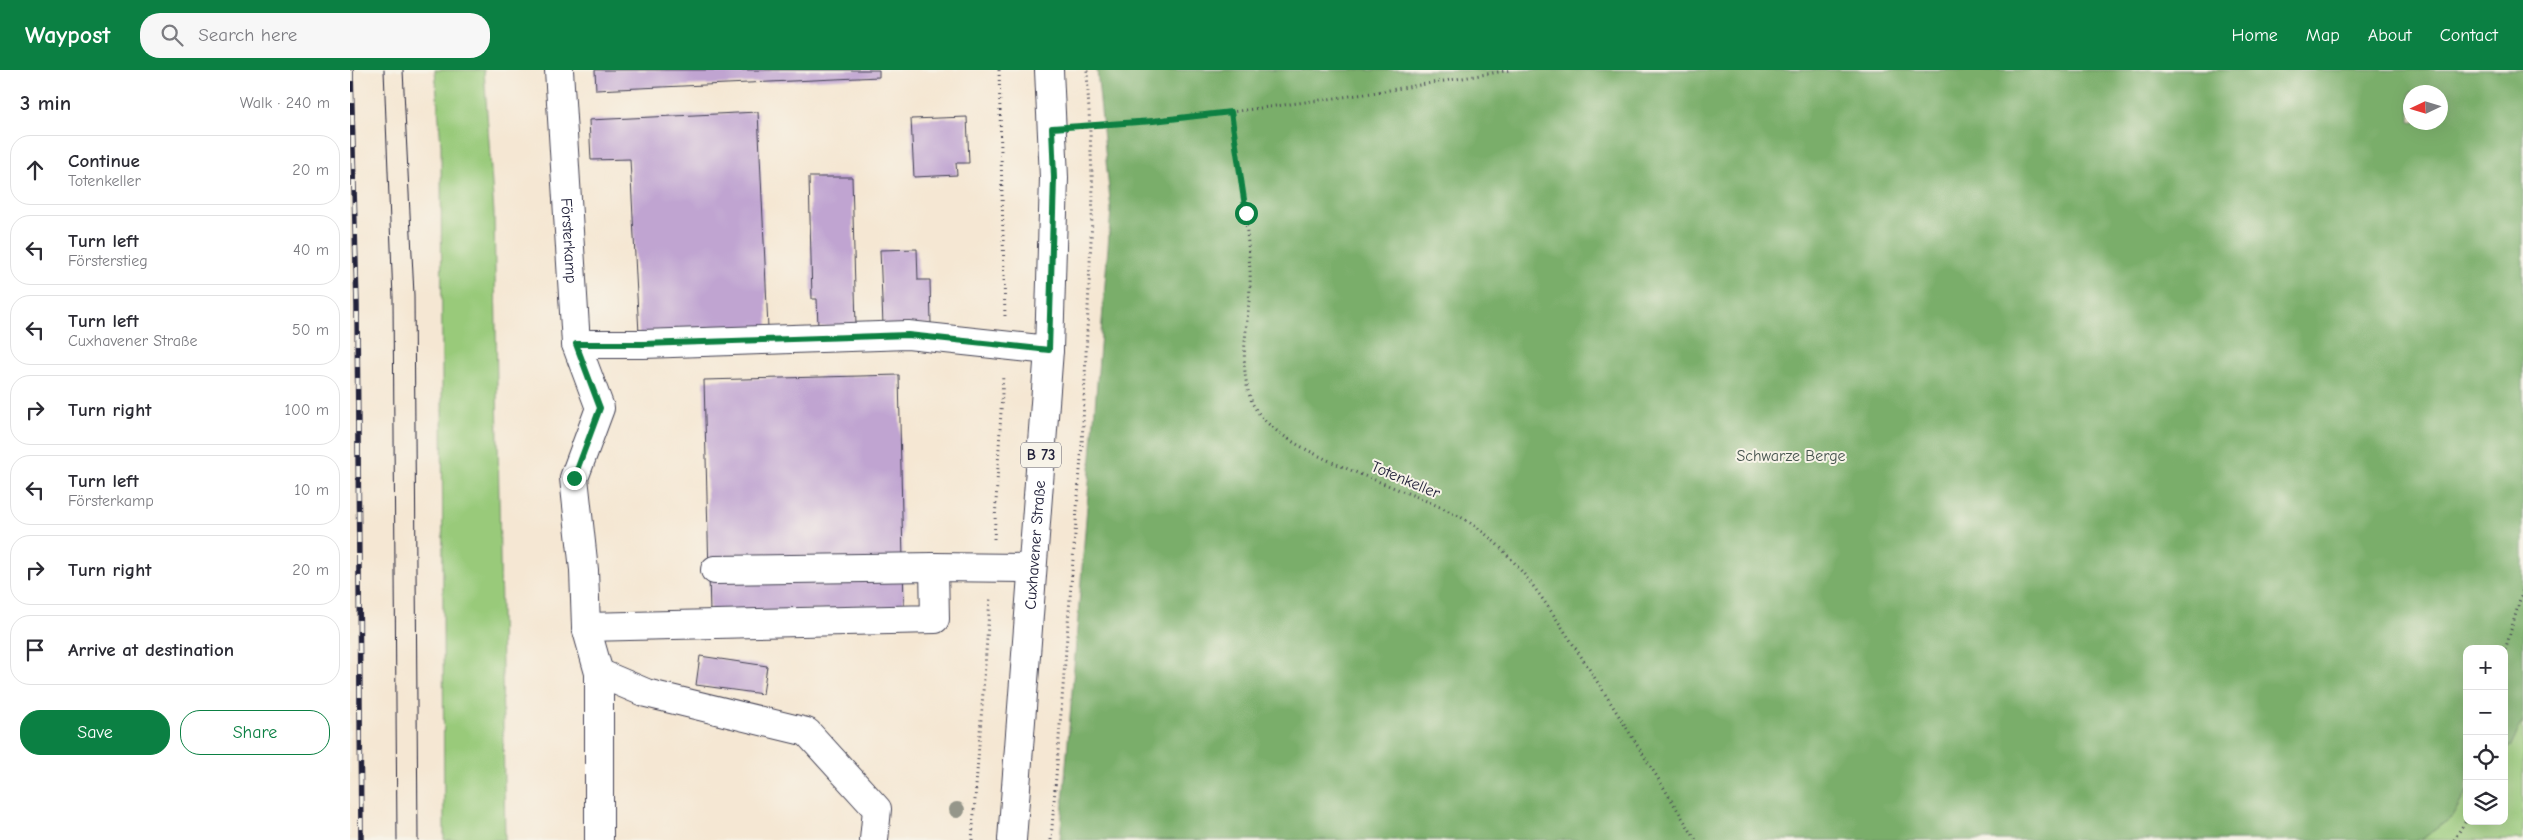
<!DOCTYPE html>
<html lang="en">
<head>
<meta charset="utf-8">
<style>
  body { margin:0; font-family:"Comic Neue",sans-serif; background:#f7f7f7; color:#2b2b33 }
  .controls { position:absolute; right:15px; bottom:15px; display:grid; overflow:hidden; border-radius:10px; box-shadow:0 5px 20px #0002 }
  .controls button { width:45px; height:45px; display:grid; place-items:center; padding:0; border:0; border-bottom:1px solid #e1e1e2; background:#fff; color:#2b2b33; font:25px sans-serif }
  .compass { position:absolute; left:2053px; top:15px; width:45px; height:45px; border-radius:50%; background:#fff; box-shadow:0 5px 20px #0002; rotate:266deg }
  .stop { position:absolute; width:15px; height:15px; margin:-11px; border:4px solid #0b8043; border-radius:50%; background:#fff }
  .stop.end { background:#0b8043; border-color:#fff; box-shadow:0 1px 5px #0008 }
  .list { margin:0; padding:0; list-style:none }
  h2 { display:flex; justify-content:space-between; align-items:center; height:65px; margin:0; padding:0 20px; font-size:21px }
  h2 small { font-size:16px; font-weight:400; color:#7c7c81 }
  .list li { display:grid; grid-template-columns:32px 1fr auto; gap:15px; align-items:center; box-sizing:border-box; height:70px; margin:0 10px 10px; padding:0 10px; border:1px solid #e1e1e2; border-radius:20px }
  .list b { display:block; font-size:19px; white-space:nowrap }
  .list p { margin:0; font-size:16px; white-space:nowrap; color:#7c7c81 }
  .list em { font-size:16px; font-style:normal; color:#7c7c81 }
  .actions { display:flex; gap:10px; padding:15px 20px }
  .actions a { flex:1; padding:11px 0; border:1px solid #0b8043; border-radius:20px; text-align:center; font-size:18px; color:#0b8043 }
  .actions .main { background:#0b8043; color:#fff }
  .icon { flex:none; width:28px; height:28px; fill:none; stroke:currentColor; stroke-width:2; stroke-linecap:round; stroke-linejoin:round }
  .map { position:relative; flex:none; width:2173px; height:770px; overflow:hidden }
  header { display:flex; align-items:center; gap:30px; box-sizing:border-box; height:70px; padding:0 25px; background:#0b8043; color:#fff }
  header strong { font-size:24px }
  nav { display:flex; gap:28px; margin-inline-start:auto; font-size:18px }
  .search { width:350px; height:45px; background:#f7f7f7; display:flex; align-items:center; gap:12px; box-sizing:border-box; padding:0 18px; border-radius:20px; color:#7c7c81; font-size:19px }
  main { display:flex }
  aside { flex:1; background:#fff }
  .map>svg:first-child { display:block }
  .green { fill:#99ca7a; stroke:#5e765a }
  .forest { fill:#7aae6a; stroke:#4e6852; fill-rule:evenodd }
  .building { fill:#c0a4d1 }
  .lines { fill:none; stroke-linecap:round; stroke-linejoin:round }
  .minor-casing { stroke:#424052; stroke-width:30 }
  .major-casing { stroke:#424052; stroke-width:30 }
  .path { stroke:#424052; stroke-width:3; stroke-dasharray:1 4; stroke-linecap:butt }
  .minor { stroke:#fff; stroke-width:28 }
  .major { stroke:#fff; stroke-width:28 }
  .tram { stroke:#22223b; stroke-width:1 }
  .rail-casing { stroke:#22223b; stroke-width:5.5 }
  .rail { stroke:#f7f3e8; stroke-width:4; stroke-dasharray:11; stroke-linecap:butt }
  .tree { fill:#95968a }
  .route { stroke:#0b8043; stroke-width:6 }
  .labels { text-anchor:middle; stroke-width:4; stroke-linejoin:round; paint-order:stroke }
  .shield { fill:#f7f3e8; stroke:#62616f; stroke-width:1 }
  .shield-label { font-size:15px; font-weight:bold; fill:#22223b }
  .street-label { font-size:16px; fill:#22223b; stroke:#f7f3e8 }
  .park-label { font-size:16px; fill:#46544e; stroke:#f7f3e8 }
</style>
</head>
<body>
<header>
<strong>Waypost</strong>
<div class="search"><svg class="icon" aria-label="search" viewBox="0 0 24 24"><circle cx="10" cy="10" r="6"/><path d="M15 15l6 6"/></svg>Search here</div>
<nav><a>Home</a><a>Map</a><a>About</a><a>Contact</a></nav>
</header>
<main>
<aside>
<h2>3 min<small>Walk · 240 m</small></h2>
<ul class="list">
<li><svg class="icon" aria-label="ahead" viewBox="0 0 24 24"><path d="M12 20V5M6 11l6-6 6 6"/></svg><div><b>Continue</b><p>Totenkeller</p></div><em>20 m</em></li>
<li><svg class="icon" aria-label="left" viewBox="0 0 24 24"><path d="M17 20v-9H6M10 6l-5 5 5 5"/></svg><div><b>Turn left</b><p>Försterstieg</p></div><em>40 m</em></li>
<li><svg class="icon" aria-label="left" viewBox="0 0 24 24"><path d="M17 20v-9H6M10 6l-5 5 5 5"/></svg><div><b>Turn left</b><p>Cuxhavener Straße</p></div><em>50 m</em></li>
<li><svg class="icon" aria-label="right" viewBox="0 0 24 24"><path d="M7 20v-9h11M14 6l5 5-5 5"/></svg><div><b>Turn right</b></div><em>100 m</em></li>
<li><svg class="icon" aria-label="left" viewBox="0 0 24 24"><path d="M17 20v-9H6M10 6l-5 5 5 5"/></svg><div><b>Turn left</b><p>Försterkamp</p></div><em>10 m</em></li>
<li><svg class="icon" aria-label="right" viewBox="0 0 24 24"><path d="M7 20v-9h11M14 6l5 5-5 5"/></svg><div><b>Turn right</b></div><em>20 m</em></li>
<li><svg class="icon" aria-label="arrive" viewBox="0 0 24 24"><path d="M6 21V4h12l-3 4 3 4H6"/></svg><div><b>Arrive at destination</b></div></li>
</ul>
<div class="actions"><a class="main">Save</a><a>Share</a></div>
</aside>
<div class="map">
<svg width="2173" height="770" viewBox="0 0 2173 770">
  <rect width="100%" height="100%" fill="#f7f3e8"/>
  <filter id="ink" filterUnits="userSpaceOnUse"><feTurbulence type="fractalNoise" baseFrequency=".02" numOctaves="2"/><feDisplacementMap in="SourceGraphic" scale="10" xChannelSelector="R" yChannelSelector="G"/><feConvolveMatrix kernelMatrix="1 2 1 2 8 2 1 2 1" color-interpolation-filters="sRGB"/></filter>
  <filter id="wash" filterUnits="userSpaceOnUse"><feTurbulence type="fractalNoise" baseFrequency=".0096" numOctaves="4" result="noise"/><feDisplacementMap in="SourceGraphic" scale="20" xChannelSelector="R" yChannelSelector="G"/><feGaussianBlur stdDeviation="1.12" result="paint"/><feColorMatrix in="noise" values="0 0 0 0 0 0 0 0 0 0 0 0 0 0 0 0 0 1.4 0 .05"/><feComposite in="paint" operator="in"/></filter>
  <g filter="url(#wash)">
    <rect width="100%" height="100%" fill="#f5e7d3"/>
    <path class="green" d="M85 0H134L144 143 155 770H94L91 75Z
      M2173 651V770H2071L2102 747 2117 721V751H2154V679L2161 676Z"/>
    <path class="forest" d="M747 0H2173V651L2161 676 2154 679V579H2117V721L2102 747 2071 770H710L761 140ZM2060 22H2090V52H2060Z"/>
    <g id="blocks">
      <path class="building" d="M245 0H529V7L246 20Z
        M408 42 418 258 289 264 280 89 241 90 239 50Z
        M617 47 619 93H606L607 105 564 107 561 49Z
        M459 107H502L506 256 468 257 467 229H462Z
        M567 179 568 210H580L581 254 533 255 530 180Z
        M549 305 554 538 360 543 354 310Z
        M350 586 417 596 413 624 346 615Z"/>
    </g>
  </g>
  <g filter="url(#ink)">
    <use href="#blocks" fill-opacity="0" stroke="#424052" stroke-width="1"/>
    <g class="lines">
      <defs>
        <g id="minor">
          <path id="s1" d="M209 0 226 274 250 338 224 408 234 500 236 557 249 603V770"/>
          <path d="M226 274H293L558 265 699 280"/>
          <path d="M365 500 584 497"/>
          <path d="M236 557 585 549 584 497 682 498"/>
          <path d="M249 603 296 623 457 662 527 739 524 770"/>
        </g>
        <g id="major">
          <path id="s2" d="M662 770 699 280 704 108 699 0"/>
        </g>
      </defs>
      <use href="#minor" class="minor-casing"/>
      <use href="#major" class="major-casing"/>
      <path class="path" d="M649 0 655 247
        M881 42C889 95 897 148 900 201 902 243 885 291 902 332 926 388 1073 419 1125 456 1168 486 1205 547 1234 591 1272 650 1309 710 1346 770
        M731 57 881 42 1015 24 1161 0
        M644 469 653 305
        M2154 584 2173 519
        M622 770 640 528
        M701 770 732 375 743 125 737 0
        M2104 770 2117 749"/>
      <use href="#minor" class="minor"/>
      <use href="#major" class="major"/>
      <path class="tram" d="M34 0 43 228 47 770
        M53 0 64 225 68 770"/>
      <defs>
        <path id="rail" d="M1 0 7 235 11 770"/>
      </defs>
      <use href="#rail" class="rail-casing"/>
      <use href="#rail" class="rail"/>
    </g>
    <circle class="tree" cx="607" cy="740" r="8"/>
  </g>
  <g class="lines" filter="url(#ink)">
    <path class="route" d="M224 408 250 338 226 274H293L558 265 699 280 704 108 702 58 803 51 881 42 896 143"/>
  </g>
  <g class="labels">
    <rect class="shield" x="671" y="372.5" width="40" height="25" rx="4"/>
    <g class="shield-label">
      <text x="691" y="390">B 73</text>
    </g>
    <g class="street-label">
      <text dy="6" stroke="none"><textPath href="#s1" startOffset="171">Försterkamp</textPath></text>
      <text transform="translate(1056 409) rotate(23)" y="6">Totenkeller</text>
      <text dy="6" stroke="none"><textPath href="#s2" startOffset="296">Cuxhavener Straße</textPath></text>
    </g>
    <g class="park-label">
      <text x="1441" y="391">Schwarze Berge</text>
    </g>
  </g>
</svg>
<div class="controls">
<button>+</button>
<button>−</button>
<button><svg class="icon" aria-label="locate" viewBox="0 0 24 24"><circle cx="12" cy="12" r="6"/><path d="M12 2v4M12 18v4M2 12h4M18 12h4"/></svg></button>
<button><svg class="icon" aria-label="layers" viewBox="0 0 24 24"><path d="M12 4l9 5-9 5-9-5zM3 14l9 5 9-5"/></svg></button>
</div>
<svg class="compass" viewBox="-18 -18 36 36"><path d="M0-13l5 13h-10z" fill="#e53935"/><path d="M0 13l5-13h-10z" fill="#7c7c81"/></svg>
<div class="stop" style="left:896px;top:143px"></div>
<div class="stop end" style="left:224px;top:408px"></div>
</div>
</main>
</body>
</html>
